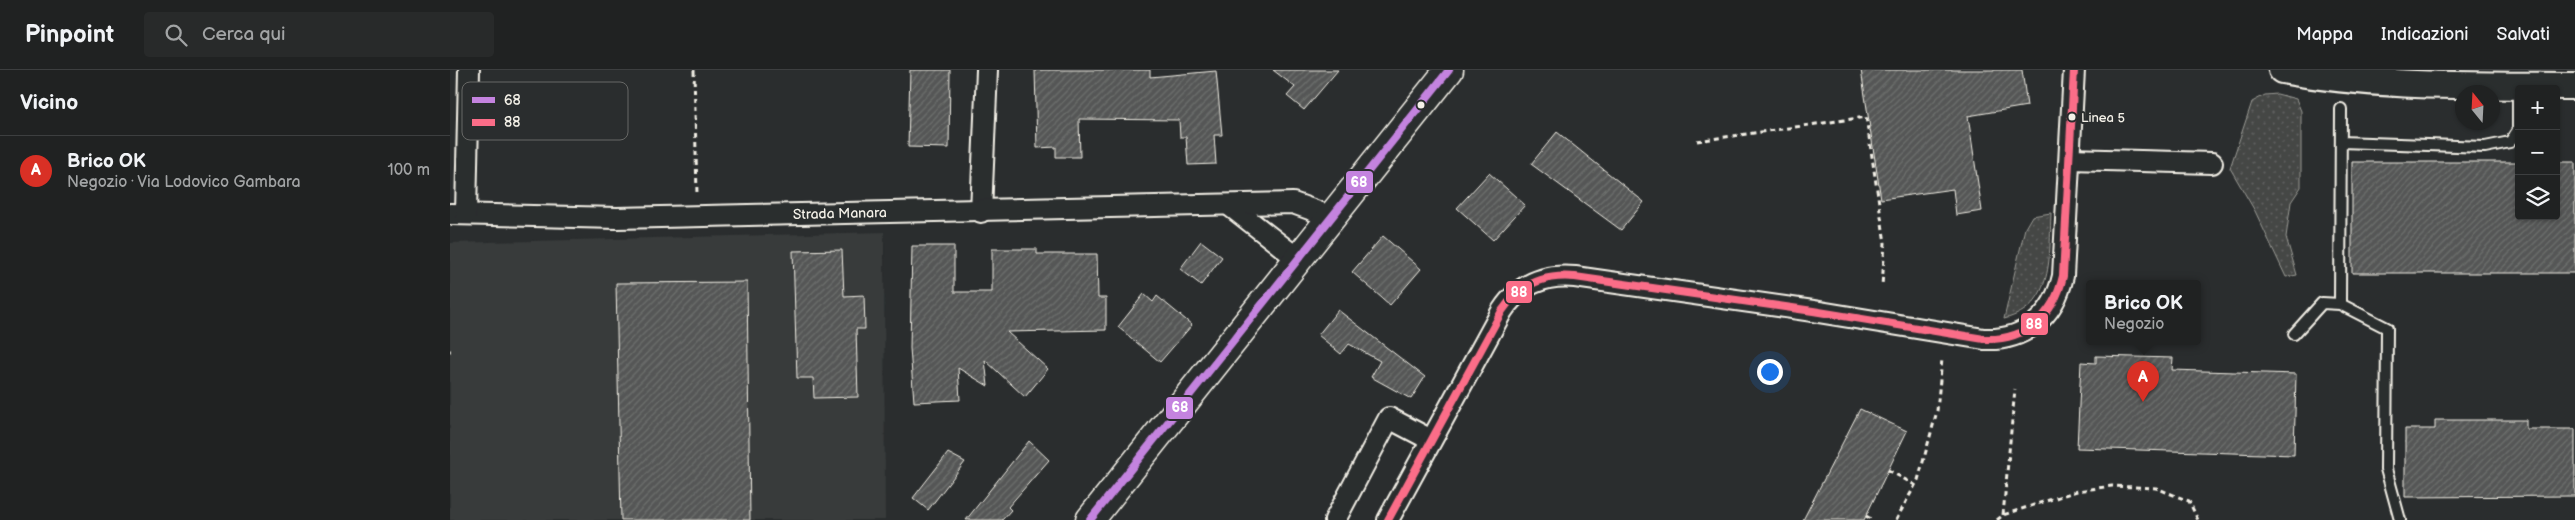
<!DOCTYPE html>
<html lang="it">
<head>
<meta charset="utf-8">
<style>
  body { margin:0; font-family:"Balsamiq Sans",sans-serif; background:#282a2a; color:#f1f3f6 }
  .controls { position:absolute; right:15px; top:15px; display:grid; overflow:hidden; border-radius:5px; box-shadow:0 1px 4px #0004 }
  .controls button { width:45px; height:45px; display:grid; place-items:center; padding:0; border:0; border-bottom:1px solid #3d3f40; background:#202222; color:#f1f3f6; font:25px sans-serif }
  .compass { position:absolute; left:2005px; top:15px; width:45px; height:45px; border-radius:50%; background:#202222; box-shadow:0 1px 4px #0004; rotate:342deg }
  .you { position:absolute; left:1319px; top:301px; width:18px; height:18px; margin:-12px; border:4px solid #fff; border-radius:50%; background:#1a73e8; box-shadow:0 0 0 8px #1a73e833 }
  .badge { display:grid; place-items:center; width:32px; height:32px; border-radius:50%; background:#d93025; color:#fff; font-size:16px; font-weight:700 }
  .pin { position:absolute; translate:-50% -41px; filter:drop-shadow(0 1px 2px #0008) }
  .pin::after { content:''; position:absolute; top:26px; width:18px; height:15px; background:inherit; clip-path:polygon(0 0,100% 0,50% 100%) }
  .popup { position:absolute; left:1636px; top:210px; width:115px; height:65px; box-sizing:border-box; display:grid; place-content:center; border-radius:5px; background:#202222; filter:drop-shadow(0 1px 4px #0005); font-size:16px; white-space:nowrap; color:#a2a4a5 }
  .popup b { font-size:19px; color:#f1f3f6 }
  .popup::after { content:''; position:absolute; left:50%; top:100%; margin-left:-10px; border:10px solid transparent; border-top-color:#202222 }
  .list { margin:0; padding:0; list-style:none }
  h2 { display:flex; justify-content:space-between; align-items:center; height:65px; margin:0; padding:0 20px; font-size:21px }
  h2 small { font-size:16px; font-weight:400; color:#a2a4a5 }
  .list li { display:grid; grid-template-columns:32px 1fr auto; gap:15px; align-items:center; box-sizing:border-box; height:70px; padding:0 20px; border-top:1px solid #3d3f40 }
  .list b { display:block; font-size:19px; white-space:nowrap }
  .list p { margin:0; font-size:16px; white-space:nowrap; color:#a2a4a5 }
  .list em { font-size:16px; font-style:normal; color:#a2a4a5 }
  .icon { flex:none; width:28px; height:28px; fill:none; stroke:currentColor; stroke-width:2; stroke-linecap:round; stroke-linejoin:round }
  .map { position:relative; flex:none; width:2125px; height:450px; overflow:hidden }
  header { display:flex; align-items:center; gap:30px; box-sizing:border-box; height:70px; padding:0 25px; background:#202222; border-bottom:1px solid #3d3f40 }
  header strong { font-size:24px }
  nav { display:flex; gap:28px; margin-inline-start:auto; font-size:18px }
  .search { width:350px; height:45px; background:#282a2a; display:flex; align-items:center; gap:12px; box-sizing:border-box; padding:0 18px; border-radius:5px; color:#a2a4a5; font-size:19px }
  main { display:flex }
  aside { flex:1; background:#202222 }
  .map>svg:first-child { display:block }
  .built { fill:#373a3a }
  .grass { fill:url(#grass-dots); stroke:#9c9c96 }
  .building { fill:url(#building-hatch); stroke:#f4f1e8 }
  .lines { fill:none; stroke-linecap:round; stroke-linejoin:round }
  .service-casing { stroke:#f4f1e8; stroke-width:14 }
  .minor-casing { stroke:#f4f1e8; stroke-width:24 }
  .tertiary-casing { stroke:#f4f1e8; stroke-width:30 }
  .secondary-casing { stroke:#f4f1e8; stroke-width:31 }
  .path { stroke:#f4f1e8; stroke-width:3; stroke-dasharray:5 4; stroke-linecap:butt }
  .service { stroke:#2a2d2e; stroke-width:10 }
  .minor { stroke:#2a2d2e; stroke-width:20 }
  .tertiary { stroke:#2a2d2e; stroke-width:26 }
  .secondary { stroke:#2a2d2e; stroke-width:28 }
  .bus-1-casing { stroke:#2a2d2e; stroke-width:11 }
  .bus-2-casing { stroke:#2a2d2e; stroke-width:11 }
  .bus-1 { stroke:#c483df; stroke-width:8 }
  .bus-2 { stroke:#fb6d88; stroke-width:8 }
  .bus-dot { fill:#f4f1e8; stroke:#2a2d2e; stroke-width:2 }
  .labels { text-anchor:middle; stroke-width:4; stroke-linejoin:round; paint-order:stroke }
  .bus-label { font-size:13px; fill:#f4f1e8; stroke:#2a2d2e; text-anchor:start }
  .street-label { font-size:14px; fill:#f4f1e8; stroke:#2a2d2e }
  .key { fill:#2a2d2e; stroke:#676866; stroke-width:1 }
  .key-label { font-size:14px; fill:#f4f1e8 }
  .line-badge { stroke:#2a2d2e; stroke-width:2 }
  .badge-label { font-size:14px; text-anchor:middle; font-weight:bold; fill:#fff }
</style>
</head>
<body>
<header>
<strong>Pinpoint</strong>
<div class="search"><svg class="icon" aria-label="search" viewBox="0 0 24 24"><circle cx="10" cy="10" r="6"/><path d="M15 15l6 6"/></svg>Cerca qui</div>
<nav><a>Mappa</a><a>Indicazioni</a><a>Salvati</a></nav>
</header>
<main>
<aside>
<h2>Vicino<small></small></h2>
<ul class="list">
<li><span class="badge">A</span><div><b>Brico OK</b><p>Negozio · Via Lodovico Gambara</p></div><em>100 m</em></li>
</ul>
</aside>
<div class="map">
<svg width="2125" height="450" viewBox="0 0 2125 450">
  <defs>
    <pattern id="grass-dots" width="8" height="8" patternUnits="userSpaceOnUse" patternTransform="scale(1.25)"><rect width="8" height="8" fill="#444645"/><path d="M2 2h.1M6 6h.1" fill="none" stroke="#606160" stroke-width="1.8" stroke-linecap="round"/></pattern>
    <pattern id="building-hatch" width="6" height="6" patternUnits="userSpaceOnUse" patternTransform="scale(1.25)"><rect width="6" height="6" fill="#555756"/><path d="M-1 1l2-2M0 6l6-6M5 7l2-2" fill="none" stroke="#6e706e"/></pattern>
  </defs>
  <rect width="100%" height="100%" fill="#2a2d2e"/>
  <filter id="ink" filterUnits="userSpaceOnUse"><feTurbulence type="fractalNoise" baseFrequency=".02" numOctaves="2"/><feDisplacementMap in="SourceGraphic" scale="10" xChannelSelector="R" yChannelSelector="G"/><feConvolveMatrix kernelMatrix="1 2 1 2 8 2 1 2 1" color-interpolation-filters="sRGB"/></filter>
  <g filter="url(#ink)">
    <path class="built" d="M434 162 435 450H0V173Z"/>
    <path class="grass" d="M1827 24 1846 29 1851 41V117L1841 132 1836 167 1847 205 1836 207 1805 141 1780 98 1802 32 1815 25Z
      M1601 143C1599 186 1605 236 1554 249L1575 158 1582 146Z"/>
    <path class="building" d="M460 0H500L499 78 458 77Z
      M585 0H700V7L766 1 772 65H764L766 94 738 95 736 67H730L729 50 629 49 630 87H606V77L587 78Z
      M823 0H888L854 40 837 26 845 17Z
      M1411 0H1572L1577 36 1518 46 1532 141 1506 145 1503 119 1431 129Z
      M1107 62 1194 132 1171 160 1081 94Z
      M1902 92H2069V146H2106V92H2125V203H1902Z
      M1039 103 1075 135 1043 170 1007 138Z
      M933 166 971 199 940 235 902 202Z
      M751 171 772 187 751 215 730 199Z
      M462 176H504V222H542V179H587V184H647L648 228H656V260L557 262 598 299 575 327 535 290 538 316 508 298 510 330 464 332 460 278Z
      M392 180 394 226 414 225 415 259H406L408 327 364 328 363 308H347L343 181Z
      M297 212 300 450H171L166 213Z
      M694 224 703 232 707 226 742 255 710 292 668 257Z
      M888 240 975 307 961 329 921 307 930 291 899 274 891 284 868 265Z
      M1646 286 1723 288 1722 300 1846 304 1844 385 1627 378 1631 292 1646 293Z
      M1410 339 1457 361 1414 450H1353Z
      M1985 350H2076V359H2125V426L1955 427V359H1985Z
      M579 371 599 390 558 437 561 440 552 450H516Z
      M498 383 515 392 478 440 463 428Z"/>
    <g class="lines">
      <defs>
        <path id="service" d="M1891 39 1890 234 1937 258 1936 399 1950 450
          M1891 72 2035 77 2060 72 2068 60V15
          M1844 264 1872 233 1890 234"/>
        <g id="minor">
          <path d="M1620 89 1762 93"/>
          <path d="M779 135 848 189"/>
          <path d="M531 142 537 0"/>
          <path id="s1" d="M0 144 167 148 843 133 882 147"/>
          <path d="M16 144 19 0"/>
          <path d="M885 450 939 348 981 370"/>
          <path d="M938 450 1052 241C1069 215 1094 204 1125 207L1363 241 1534 269C1575 271 1604 246 1613 206L1624 0"/>
        </g>
        <path id="tertiary" d="M1832 0C1929 18 2027 15 2125 16"/>
        <path id="secondary" d="M640 450 999 0"/>
      </defs>
      <use href="#service" class="service-casing"/>
      <use href="#minor" class="minor-casing"/>
      <use href="#tertiary" class="tertiary-casing"/>
      <use href="#secondary" class="secondary-casing"/>
      <path class="path" d="M244 0 247 124
        M1247 71 1416 47 1435 173 1432 216
        M0 281H1
        M1438 400 1465 415
        M1553 445 1565 319
        M1416 446 1423 450
        M1446 450 1468 410 1487 341 1492 289
        M1547 450 1553 445 1627 421 1662 416 1706 418 1739 431 1748 450"/>
      <use href="#service" class="service"/>
      <use href="#minor" class="minor"/>
      <use href="#tertiary" class="tertiary"/>
      <use href="#secondary" class="secondary"/>
      <defs>
        <path id="bus-1" d="M640 450 999 0"/>
        <path id="bus-2" d="M938 450 1052 241C1069 215 1094 204 1125 207L1363 241 1534 269C1575 271 1604 246 1613 206L1624 0"/>
      </defs>
      <use href="#bus-1" class="bus-1-casing"/>
      <use href="#bus-2" class="bus-2-casing"/>
      <use href="#bus-1" class="bus-1"/>
      <use href="#bus-2" class="bus-2"/>
    </g>
  </g>
  <g class="bus-dot">
    <circle cx="971" cy="35" r="4.5"/>
    <circle cx="1622" cy="47" r="4.5"/>
  </g>
  <g class="labels">
    <g class="bus-label">
      <text x="1631" y="52">Linea 5</text>
    </g>
    <g class="street-label">
      <text dy="5" stroke="none"><textPath href="#s1" startOffset="390">Strada Manara</textPath></text>
    </g>
  </g>
  <rect x="12" y="12" width="166" height="58" rx="8" class="key"/>
  <rect x="22" y="27" width="23" height="6" fill="#c483df"/>
  <rect x="22" y="49" width="23" height="7" fill="#fb6d88"/>
  <g class="key-label">
    <text x="54" y="35">68</text>
    <text x="54" y="57">88</text>
  </g>
  <g class="line-badge">
    <rect x="895" y="100" width="29" height="24" rx="5" fill="#c483df"/>
    <rect x="1055" y="210" width="28" height="24" rx="5" fill="#fb6d88"/>
    <rect x="1570" y="242" width="29" height="24" rx="5" fill="#fb6d88"/>
    <rect x="715" y="326" width="29" height="24" rx="5" fill="#c483df"/>
  </g>
  <g class="badge-label">
    <text x="909" y="117">68</text>
    <text x="1069" y="227">88</text>
    <text x="1584" y="259">88</text>
    <text x="730" y="342">68</text>
  </g>
</svg>
<div class="controls">
<button>+</button>
<button>−</button>
<button><svg class="icon" aria-label="layers" viewBox="0 0 24 24"><path d="M12 4l9 5-9 5-9-5zM3 14l9 5 9-5"/></svg></button>
</div>
<svg class="compass" viewBox="-18 -18 36 36"><path d="M0-13l5 13h-10z" fill="#e53935"/><path d="M0 13l5-13h-10z" fill="#a2a4a5"/></svg>
<div class="you"></div>
<div class="pin badge" style="left:1693px;top:332px">A</div>
<div class="popup"><b>Brico OK</b>Negozio</div>
</div>
</main>
</body>
</html>
